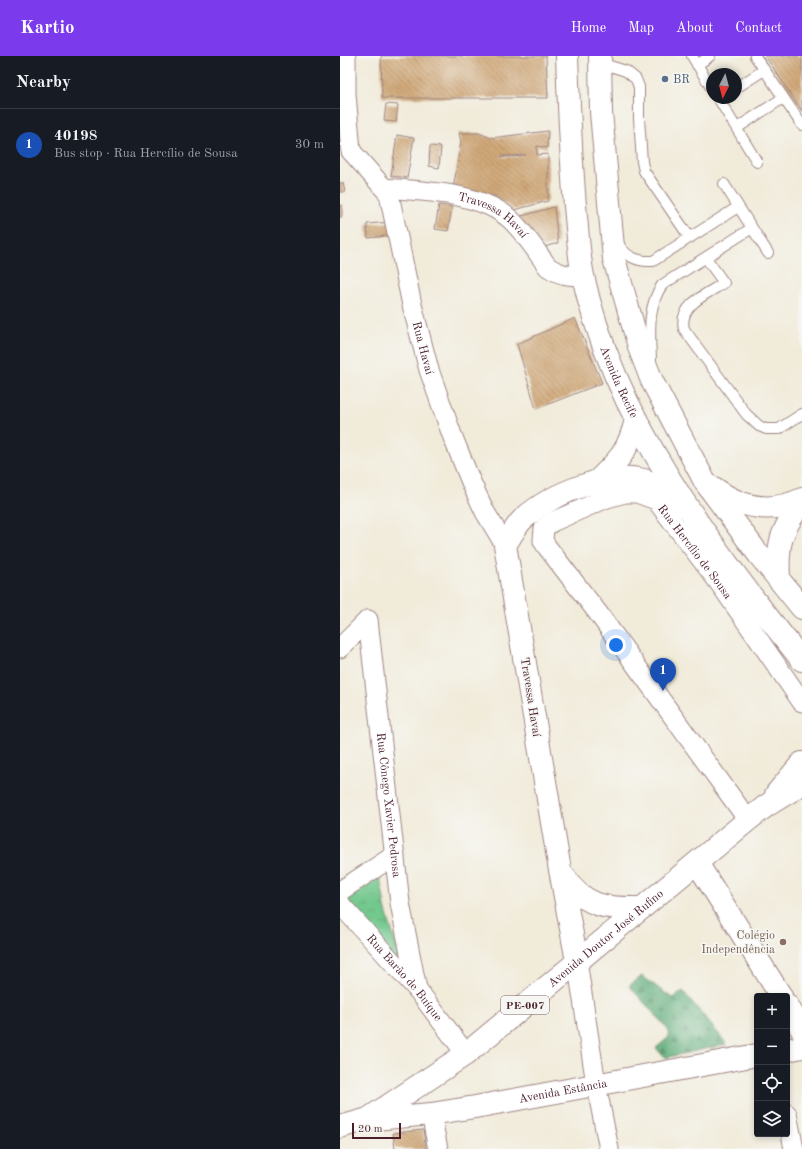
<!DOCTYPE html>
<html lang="en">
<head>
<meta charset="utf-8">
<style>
  body { margin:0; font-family:"Old Standard TT",serif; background:#20242c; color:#f1f3f6 }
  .controls { position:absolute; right:12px; bottom:12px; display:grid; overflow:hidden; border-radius:4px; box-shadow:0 2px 6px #0003 }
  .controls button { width:36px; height:36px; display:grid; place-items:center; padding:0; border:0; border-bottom:1px solid #363941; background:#171b24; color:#f1f3f6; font:20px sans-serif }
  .compass { position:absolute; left:366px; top:12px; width:36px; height:36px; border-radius:50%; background:#171b24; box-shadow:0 2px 6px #0003; rotate:186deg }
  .scale { position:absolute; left:12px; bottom:10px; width:49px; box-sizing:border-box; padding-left:4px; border:2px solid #4a1f2b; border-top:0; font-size:11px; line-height:14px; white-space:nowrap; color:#4a1f2b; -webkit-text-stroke:3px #f6f6f2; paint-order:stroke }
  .you { position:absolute; left:276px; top:589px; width:14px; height:14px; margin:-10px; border:3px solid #fff; border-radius:50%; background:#1a73e8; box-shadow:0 0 0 6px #1a73e833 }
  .badge { display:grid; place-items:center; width:26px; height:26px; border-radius:50%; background:#7c3aed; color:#fff; font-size:13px; font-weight:700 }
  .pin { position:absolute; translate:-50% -33px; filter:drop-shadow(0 1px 2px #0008) }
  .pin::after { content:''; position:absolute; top:21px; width:14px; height:12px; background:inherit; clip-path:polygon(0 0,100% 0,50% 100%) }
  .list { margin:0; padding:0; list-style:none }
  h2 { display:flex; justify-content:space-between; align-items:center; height:52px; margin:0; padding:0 16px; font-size:17px }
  h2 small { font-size:13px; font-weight:400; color:#9ea1a6 }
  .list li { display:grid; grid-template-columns:26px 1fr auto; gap:12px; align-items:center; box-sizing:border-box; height:72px; padding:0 16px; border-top:1px solid #363941 }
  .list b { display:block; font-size:15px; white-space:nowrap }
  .list p { margin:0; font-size:13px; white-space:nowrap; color:#9ea1a6 }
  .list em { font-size:13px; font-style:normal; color:#9ea1a6 }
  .icon { flex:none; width:22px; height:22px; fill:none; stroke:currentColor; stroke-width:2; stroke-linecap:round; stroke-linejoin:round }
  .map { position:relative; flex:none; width:462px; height:1093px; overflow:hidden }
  header { display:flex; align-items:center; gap:24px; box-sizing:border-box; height:56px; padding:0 20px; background:#7c3aed; color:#fff }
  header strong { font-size:19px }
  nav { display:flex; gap:22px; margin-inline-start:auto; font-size:14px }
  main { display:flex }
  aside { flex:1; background:#171b24 }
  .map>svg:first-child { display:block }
  .forest { fill:url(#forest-firs); stroke:#546652 }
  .park { fill:url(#park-crowns); stroke:#5e745c }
  .building { fill:url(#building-back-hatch); fill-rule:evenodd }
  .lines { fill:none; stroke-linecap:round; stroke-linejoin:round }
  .service-casing { stroke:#9e8582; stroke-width:12 }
  .minor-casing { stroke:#9e8582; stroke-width:21 }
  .primary-casing { stroke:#9e8582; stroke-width:24 }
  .service { stroke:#fff; stroke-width:10 }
  .minor { stroke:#fff; stroke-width:19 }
  .primary { stroke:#fff; stroke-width:22 }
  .service-dot { fill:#5c6f8a; stroke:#f6f6f2; stroke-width:1.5 }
  .education-dot { fill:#8d6e63; stroke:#f6f6f2; stroke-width:1.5 }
  .labels { text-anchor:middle; stroke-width:3; stroke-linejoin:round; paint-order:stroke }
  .shield { fill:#f6f6f2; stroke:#7e6067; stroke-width:1 }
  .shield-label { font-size:11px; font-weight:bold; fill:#4a1f2b }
  .service-label { font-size:12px; fill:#4e5e75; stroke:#f6f6f2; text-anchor:start }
  .street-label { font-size:12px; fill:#4a1f2b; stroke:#f6f6f2 }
  .education-label { font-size:12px; fill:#785e54; stroke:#f6f6f2; text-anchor:end }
</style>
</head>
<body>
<header>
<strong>Kartio</strong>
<nav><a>Home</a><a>Map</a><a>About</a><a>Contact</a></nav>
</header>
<main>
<aside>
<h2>Nearby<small></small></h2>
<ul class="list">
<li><span class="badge" style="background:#1a4fb4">1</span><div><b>40198</b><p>Bus stop · Rua Hercílio de Sousa</p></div><em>30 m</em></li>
</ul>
</aside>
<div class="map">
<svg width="462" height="1093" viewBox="0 0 462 1093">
  <defs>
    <pattern id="forest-firs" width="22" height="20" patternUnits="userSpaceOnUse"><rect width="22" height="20" fill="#5dac78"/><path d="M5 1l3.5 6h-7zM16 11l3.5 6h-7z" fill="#4f8b63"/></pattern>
    <pattern id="park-crowns" width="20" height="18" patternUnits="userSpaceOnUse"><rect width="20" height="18" fill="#72c88d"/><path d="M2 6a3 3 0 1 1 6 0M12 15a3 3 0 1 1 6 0" fill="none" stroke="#64ab7a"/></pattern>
    <pattern id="building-back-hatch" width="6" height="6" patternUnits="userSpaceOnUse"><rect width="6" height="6" fill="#d0a878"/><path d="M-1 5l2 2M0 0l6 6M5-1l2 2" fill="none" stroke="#ab8863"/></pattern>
  </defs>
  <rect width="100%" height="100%" fill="#f6f6f2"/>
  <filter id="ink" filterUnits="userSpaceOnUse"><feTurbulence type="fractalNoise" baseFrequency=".025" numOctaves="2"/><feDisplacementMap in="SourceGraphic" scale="8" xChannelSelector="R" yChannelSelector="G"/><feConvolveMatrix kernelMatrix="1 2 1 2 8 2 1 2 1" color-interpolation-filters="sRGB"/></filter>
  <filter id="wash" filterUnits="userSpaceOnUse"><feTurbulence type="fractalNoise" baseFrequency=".012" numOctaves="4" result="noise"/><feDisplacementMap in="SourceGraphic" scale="16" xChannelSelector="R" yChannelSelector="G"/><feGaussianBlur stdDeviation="0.9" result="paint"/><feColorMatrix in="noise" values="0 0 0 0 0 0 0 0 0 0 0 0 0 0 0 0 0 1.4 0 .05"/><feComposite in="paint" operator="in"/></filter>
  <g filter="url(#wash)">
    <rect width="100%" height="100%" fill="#f1ebda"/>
    <path class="forest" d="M302 920 332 942 343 935 387 988 325 1002 316 992 329 981 327 972 289 930Z"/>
    <path class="park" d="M40 821 45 851 63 914 5 845Z"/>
    <g id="blocks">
      <path class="building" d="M41 0H206L208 42H42Z
        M425 0H462V55Z
        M46 48 58 49 56 66 44 65Z
        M208 75 207 92 197 90V99L208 98V145L174 154 155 140 113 133 121 86 119 77H139L151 82ZM186 99 174 101H161V100Z
        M57 79 74 82 67 122 51 120Z
        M90 90 101 91 99 112 89 110Z
        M0 127H3L5 136H0Z
        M0 149H2V161H0Z
        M99 149 112 151 108 175 95 173Z
        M214 151 218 187 201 192 178 161Z
        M51 166 54 179 28 182 27 168Z
        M235 262 262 327 196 353 177 288Z
        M83 1074 86 1093H55L53 1077Z"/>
    </g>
  </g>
  <g filter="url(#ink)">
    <use href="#blocks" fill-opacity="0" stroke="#9e8582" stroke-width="1"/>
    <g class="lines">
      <defs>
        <path id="service" d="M352 0 372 33
          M415 0 462 69
          M260 7 286 15 296 23 299 31V62L302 106 304 115 350 182
          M357 9 370 0
          M396 32 424 14
          M378 42 417 106
          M397 72 443 42
          M384 128 428 197
          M278 186C283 200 298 206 313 205L398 151
          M366 202 384 227C367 238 338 249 344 273L406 358 419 370 426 373H439L462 358
          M311 303C310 278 307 251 322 229L412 172"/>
        <g id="minor">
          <path d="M6 0V38L11 95"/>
          <path id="s1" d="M11 95 49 138 72 249 89 314 112 379 131 426 145 456 165 489"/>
          <path id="s2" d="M44 132C82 135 140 136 170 163 185 177 196 195 208 211 220 219 229 220 243 220"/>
          <path id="s3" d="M28 564 60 847 77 933"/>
          <path d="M0 592 28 564"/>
          <path id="s4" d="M408 764 258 557 207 491 203 485 204 472 212 466 267 442 285 437H297L316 444 380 528 462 646"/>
          <path d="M0 835 55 799"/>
          <path id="s5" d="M0 848 77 933 126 998"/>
          <path d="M237 905 256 1028 269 1093"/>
          <path d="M91 1058 98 1093"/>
          <path d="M447 1058 454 1093"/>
        </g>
        <g id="primary">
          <path id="s6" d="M227 0C229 54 231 107 236 161 238 180 239 201 243 220 274 363 372 493 462 604"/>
          <path d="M260 0 261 56 274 203 300 294 312 325 365 426 419 499 462 552"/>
          <path d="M255 427C279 404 288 396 296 364"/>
          <path d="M374 432C401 452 431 458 462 443"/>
          <path d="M439 522C437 486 441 475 462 446"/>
          <path d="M436 738 462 707"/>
          <path d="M357 807 441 940"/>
          <path d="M223 819C245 851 264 853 302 852"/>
          <path d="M237 905 220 814 165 489C171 481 175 471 182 464 210 438 270 413 307 425 320 430 331 442 342 450"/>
          <path d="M447 949 462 974"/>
          <path d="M447 994 462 991"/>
          <path id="s7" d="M34 1063 91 1058 135 1051 417 999"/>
          <path id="s8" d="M0 1071 28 1063 126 998 408 764 426 750 462 728"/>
        </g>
      </defs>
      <use href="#service" class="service-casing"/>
      <use href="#minor" class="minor-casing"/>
      <use href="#primary" class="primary-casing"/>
      <use href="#service" class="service"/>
      <use href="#minor" class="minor"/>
      <use href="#primary" class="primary"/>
    </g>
  </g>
  <circle class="service-dot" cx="325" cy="23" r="4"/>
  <circle class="education-dot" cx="443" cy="886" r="4"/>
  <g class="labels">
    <rect class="shield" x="161" y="940" width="48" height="18" rx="3"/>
    <g class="shield-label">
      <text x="185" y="953">PE-007</text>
    </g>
    <g class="service-label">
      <text x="333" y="27">BR</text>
    </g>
    <g class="street-label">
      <text dy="4" stroke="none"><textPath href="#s2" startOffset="115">Travessa Havaí</textPath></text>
      <text dy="4" stroke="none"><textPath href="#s1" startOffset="215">Rua Havaí</textPath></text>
      <text dy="4" stroke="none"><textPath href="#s6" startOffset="333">Avenida Recife</textPath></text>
      <text dy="4" stroke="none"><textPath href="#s4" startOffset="545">Rua Hercílio de Sousa</textPath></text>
      <text transform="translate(191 641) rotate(81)" y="4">Travessa Havaí</text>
      <text dy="4" stroke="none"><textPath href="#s3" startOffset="186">Rua Cônego Xavier Pedrosa</textPath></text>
      <text dy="4" stroke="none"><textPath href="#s8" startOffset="328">Avenida Doutor José Rufino</textPath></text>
      <text dy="4" stroke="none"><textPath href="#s5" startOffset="98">Rua Barão de Buíque</textPath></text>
      <text dy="4" stroke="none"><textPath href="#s7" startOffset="191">Avenida Estância</textPath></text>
    </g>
    <g class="education-label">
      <text x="435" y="883">Colégio<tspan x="435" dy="14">Independência</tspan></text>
    </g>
  </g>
</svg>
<div class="controls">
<button>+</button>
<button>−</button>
<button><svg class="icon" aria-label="locate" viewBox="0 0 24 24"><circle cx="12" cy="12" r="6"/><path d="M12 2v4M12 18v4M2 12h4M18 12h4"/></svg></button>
<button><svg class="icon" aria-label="layers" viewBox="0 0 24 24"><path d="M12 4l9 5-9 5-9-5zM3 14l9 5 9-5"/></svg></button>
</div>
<svg class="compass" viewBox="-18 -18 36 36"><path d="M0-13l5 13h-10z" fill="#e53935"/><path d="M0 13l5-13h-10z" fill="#9ea1a6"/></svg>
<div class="scale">20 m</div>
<div class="you"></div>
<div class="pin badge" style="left:323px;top:635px;background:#1a4fb4">1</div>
</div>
</main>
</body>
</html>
